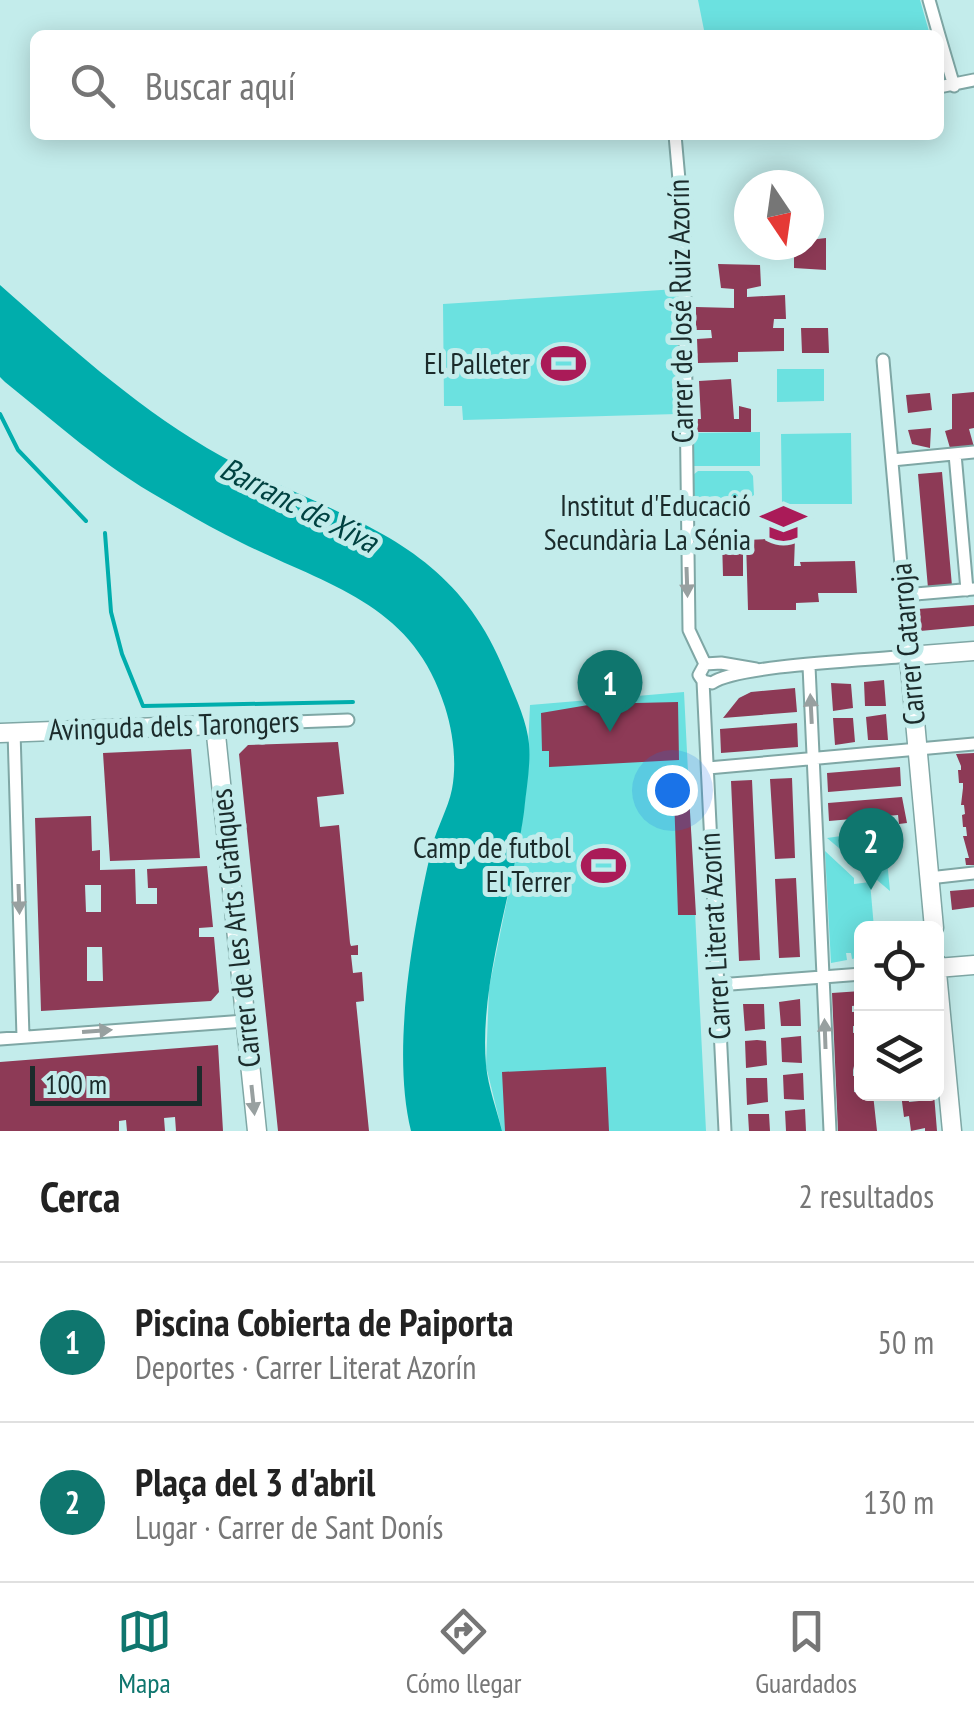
<!DOCTYPE html>
<html lang="es">
<head>
<meta charset="utf-8">
<style>
  body { margin:0; font-family:"PT Sans Narrow",sans-serif; background:#f6f6f6; color:#222 }
  .controls { position:absolute; right:30px; bottom:30px; display:grid; overflow:hidden; border-radius:15px; box-shadow:0 5px 25px #0003 }
  .controls button { width:90px; height:90px; display:grid; place-items:center; padding:0; border:0; border-bottom:2px solid #e0e0e0; background:#fff; color:#222; font:50px sans-serif }
  .compass { position:absolute; left:734px; top:170px; width:90px; height:90px; border-radius:50%; background:#fff; box-shadow:0 5px 25px #0003; rotate:167deg }
  .scale { position:absolute; left:30px; bottom:25px; width:172px; box-sizing:border-box; padding-left:10px; border:5px solid #1b2b2b; border-top:0; font-size:28px; line-height:35px; white-space:nowrap; color:#1b2b2b; -webkit-text-stroke:8px #c3eceb; paint-order:stroke }
  .you { position:absolute; left:672px; top:790px; width:35px; height:35px; margin:-25px; border:8px solid #fff; border-radius:50%; background:#1a73e8; box-shadow:0 0 0 15px #1a73e833 }
  .badge { display:grid; place-items:center; width:65px; height:65px; border-radius:50%; background:#0f766e; color:#fff; font-size:32px; font-weight:700 }
  .pin { position:absolute; translate:-50% -82px; filter:drop-shadow(0 2px 5px #0008) }
  .pin::after { content:''; position:absolute; top:52px; width:35px; height:30px; background:inherit; clip-path:polygon(0 0,100% 0,50% 100%) }
  .list { margin:0; padding:0; list-style:none }
  h2 { display:flex; justify-content:space-between; align-items:center; height:130px; margin:0; padding:0 40px; font-size:42px }
  h2 small { font-size:32px; font-weight:400; color:#767676 }
  .list li { display:grid; grid-template-columns:65px 1fr auto; gap:30px; align-items:center; box-sizing:border-box; height:160px; padding:0 40px; border-top:2px solid #e0e0e0 }
  .list b { display:block; font-size:38px; white-space:nowrap }
  .list p { margin:0; font-size:32px; white-space:nowrap; color:#767676 }
  .list em { font-size:32px; font-style:normal; color:#767676 }
  .icon { flex:none; width:55px; height:55px; fill:none; stroke:currentColor; stroke-width:2; stroke-linecap:round; stroke-linejoin:round }
  .map { position:relative; flex:none; width:974px; height:1131px; overflow:hidden }
  .search { position:absolute; background:#fff; box-shadow:0 5px 25px #0003; left:30px; right:30px; top:30px; height:110px; display:flex; align-items:center; gap:25px; box-sizing:border-box; padding:0 35px; border-radius:15px; color:#767676; font-size:38px }
  .sheet { height:450px; background:#fff }
  nav { display:flex; justify-content:space-around; align-items:center; box-sizing:border-box; height:140px; border-top:2px solid #e0e0e0; background:#fff; font-size:28px; color:#767676 }
  nav a { display:grid; justify-items:center; gap:5px }
  nav .on { color:#0f766e }
  .map>svg:first-child { display:block }
  .green { fill:#6be1e0 }
  .water { fill:#00adac }
  .lines { fill:none; stroke-linecap:round; stroke-linejoin:round }
  .stream { stroke:#00adac; stroke-width:4 }
  .building { fill:#8d3a56; fill-rule:evenodd }
  .street-casing { stroke:#7fa7a5; stroke-width:15 }
  .secondary-casing { stroke:#7fa7a5; stroke-width:21 }
  .street { stroke:#fff; stroke-width:11 }
  .secondary { stroke:#fff; stroke-width:18 }
  .oneway { fill:#98a0a0 }
  .labels { text-anchor:middle; stroke-width:10; stroke-linejoin:round; paint-order:stroke }
  .street-label { font-size:30px; fill:#1b2b2b; stroke:#c3eceb }
  .poi-label { font-size:30px; fill:#1b2b2b; stroke:#c3eceb; text-anchor:end }
  .water-label { font-size:32px; font-style:italic; fill:#004241; stroke:#c3eceb }
</style>
</head>
<body>
<div class="map">
<svg width="974" height="1131" viewBox="0 0 974 1131">
  <rect width="100%" height="100%" fill="#c3eceb"/>
  <path class="green" d="M698 0H920L930 35H705Z
    M677 289 681 299V405L677 414 463 420 462 406H444L443 304Z
    M777 369H824V401L777 402Z
    M760 432V466H693L692 433Z
    M851 433 852 504H782L781 434Z
    M698 471H749L753 476 754 495 748 499H698L694 495 693 475Z
    M684 692 706 1131H502L486 1066 489 988 520 837 526 792 530 705Z
    M884 830 890 891 827 838Z
    M825 851 854 878V884L870 882 874 928H862L861 957 852 959 851 953H846L847 960 831 963Z"/>
  <path class="water" d="M0 285C68 345 129 401 207 448 327 519 447 527 505 672 514 694 527 720 529 744 531 765 526 790 524 812 513 892 479 984 486 1065 488 1087 497 1110 502 1131H411C391 1050 413 928 432 847 437 827 448 809 452 789 457 763 453 732 445 707 413 603 328 586 242 543 215 530 188 514 162 499 105 467 56 423 5 382L0 377Z"/>
  <g class="lines">
    <path class="stream" d="M0 414 18 450 86 521
      M105 533 111 612 122 654 143 706 353 702"/>
  </g>
  <path class="building" d="M826 238V270L794 268V245H809V240Z
    M718 264 760 265 761 286 747 289V297L785 295 786 319H774L773 328H784V351L738 352V362L698 363 697 339 712 338 711 330H696V307L734 308V289L721 288Z
    M801 328H828L829 353H802Z
    M731 379 734 419H739V406L751 409V432H694V419H701L699 381Z
    M974 392V428L969 429 974 447 950 448 945 431 952 429V394Z
    M930 393 932 410 908 413 906 395Z
    M931 428 930 448 912 444 908 430Z
    M942 472 952 586 928 588 918 474Z
    M795 538 794 566H801L800 562 855 561 857 593H818L819 602 796 603V610H748L746 540Z
    M722 540 743 541V576H723Z
    M974 605V626L920 631 918 609Z
    M884 680 886 706H865L864 682Z
    M831 683 851 684 853 708 833 711Z
    M795 688 797 712 723 718 739 698 751 692Z
    M678 702 679 760 549 767V751H542L541 713 594 704Z
    M886 714 888 740H868L866 717Z
    M833 718H853L855 742 835 745Z
    M797 723 798 747 721 753 720 729Z
    M338 742 344 794 317 797 320 827 339 825 350 943 351 946 358 945V955H351L353 973 362 972 364 1001 356 1002 369 1131H278L239 754 248 745Z
    M191 749 200 858 110 861 103 753Z
    M974 753V865H966L965 858H969L963 836H967L966 827H963L962 815 965 814 964 805H961L963 788V783H959L958 770H961V766L956 754Z
    M900 767 901 786 828 792 827 773Z
    M792 778 795 858 775 859 770 779Z
    M752 780 760 960 739 961 731 781Z
    M674 795H689L696 915H678Z
    M902 797 907 823 899 824 898 815 829 821 828 803Z
    M91 816 92 851 100 850V870L135 869 136 904H157V888H148L147 869 207 866 213 927 199 928V937H214L219 992 211 1001 41 1011 35 818ZM85 885H101V912H86ZM87 947H102L103 981H87Z
    M796 878 800 957 779 958 775 879Z
    M974 889V907L952 910 950 891Z
    M861 991V1005L852 1006V1012H861V1026H853V1033L861 1032V1046H854V1053L861 1052V1062H855L853 1070V1076H861V1085H854V1092L873 1094 877 1131H838L832 993Z
    M800 999 801 1026H781L779 1002Z
    M743 1004H764L765 1029 745 1031Z
    M801 1036 802 1063 782 1062 781 1038Z
    M757 1040 766 1041 767 1065 746 1068 745 1041Z
    M218 1045 223 1131H176L175 1117 164 1118 165 1131H127L126 1120 119 1121V1131H0V1062Z
    M606 1067 609 1131H505L502 1072Z
    M803 1073 804 1100 784 1099 783 1075Z
    M746 1078H767L768 1102 747 1105Z
    M901 1094H908L909 1102 919 1101 918 1094H934L937 1131H925V1128L911 1131 909 1116 904 1117Z
    M805 1109 806 1131H786L785 1111Z
    M748 1114H769L770 1131H749Z"/>
  <g class="lines">
    <defs>
      <path id="street" d="M929 0 939 35
        M939 35 954 86
        M939 87 974 80
        M675 135 684 236 689 630 705 664
        M955 454 967 590
        M892 460 974 452
        M904 595 974 589
        M705 664 699 675 703 681 725 1131
        M705 664 721 663 756 669
        M809 666 830 1131
        M703 681 712 683C737 665 871 660 909 656L883 360
        M215 725 348 720
        M14 731 23 1037
        M708 768 974 744
        M929 878 974 873
        M718 985 862 974
        M0 1039 245 1021"/>
      <path id="secondary" d="M0 733 215 725 257 1131
        M934 928 909 656 974 651
        M936 962 952 1131
        M937 968 974 965"/>
    </defs>
    <use href="#street" class="street-casing"/>
    <use href="#secondary" class="secondary-casing"/>
    <use href="#street" class="street"/>
    <use href="#secondary" class="secondary"/>
  </g>
  <defs><path id="oneway-solid" d="M-6-.8H1V-3.2L6.5 0L1 3.2V.8H-6Z" transform="scale(2.5)"/></defs>
  <g class="oneway">
    <use href="#oneway-solid" transform="translate(687 582) rotate(88)"/>
    <use href="#oneway-solid" transform="translate(811 709) rotate(-93)"/>
    <use href="#oneway-solid" transform="translate(19 899) rotate(88)"/>
    <use href="#oneway-solid" transform="translate(97 1031) rotate(-4)"/>
    <use href="#oneway-solid" transform="translate(825 1034) rotate(-92)"/>
    <use href="#oneway-solid" transform="translate(253 1100) rotate(84)"/>
  </g>
  <defs>
    <symbol id="stadium-bare" viewBox="-9 -9 18 18"><path d="M0-5a6.5 5 0 1 0 0 10a6.5 5 0 1 0 0-10ZM-3.5-1.8h7v3.6h-7Z" fill="#aa1b58" stroke="#c3eceb" stroke-width="2.5" paint-order="stroke"/></symbol>
    <symbol id="school-bare" viewBox="-9 -9 18 18"><path d="M0-5L7-2L0 1L-7-2ZM-4 1L0 2.5L4 1V4Q0 6-4 4Z" fill="#aa1b58" stroke="#c3eceb" stroke-width="2.5" paint-order="stroke"/></symbol>
  </defs>
  <g fill-rule="evenodd">
    <use href="#stadium-bare" x="532" y="332" width="63" height="63"/>
    <use href="#school-bare" x="752" y="492" width="63" height="63"/>
    <use href="#stadium-bare" x="572" y="834" width="63" height="63"/>
  </g>
  <g class="labels">
    <g class="street-label">
      <text transform="translate(681 311) rotate(-91)" y="10">Carrer de José Ruiz Azorín</text>
      <text transform="translate(908 644) rotate(-95)" y="10">Carrer Catarroja</text>
      <text transform="translate(174 726) rotate(-2)" y="10">Avinguda dels Tarongers</text>
      <text transform="translate(236 928) rotate(-96)" y="10">Carrer de les Arts Gràfiques</text>
      <text transform="translate(715 936) rotate(-93)" y="10">Carrer Literat Azorín</text>
    </g>
    <g class="poi-label">
      <text x="530" y="374">El Palleter</text>
      <text x="751" y="516">Institut d'Educació<tspan x="751" dy="34">Secundària La Sénia</tspan></text>
      <text x="571" y="858">Camp de futbol<tspan x="571" dy="34">El Terrer</tspan></text>
    </g>
    <g class="water-label">
      <text transform="translate(299 505) rotate(27)" y="11">Barranc de Xiva</text>
    </g>
  </g>
</svg>
<div class="controls">
<button><svg class="icon" aria-label="locate" viewBox="0 0 24 24"><circle cx="12" cy="12" r="6"/><path d="M12 2v4M12 18v4M2 12h4M18 12h4"/></svg></button>
<button><svg class="icon" aria-label="layers" viewBox="0 0 24 24"><path d="M12 4l9 5-9 5-9-5zM3 14l9 5 9-5"/></svg></button>
</div>
<svg class="compass" viewBox="-18 -18 36 36"><path d="M0-13l5 13h-10z" fill="#e53935"/><path d="M0 13l5-13h-10z" fill="#767676"/></svg>
<div class="scale">100 m</div>
<div class="you"></div>
<div class="pin badge" style="left:610px;top:732px">1</div>
<div class="pin badge" style="left:871px;top:890px">2</div>
<div class="search"><svg class="icon" aria-label="search" viewBox="0 0 24 24"><circle cx="10" cy="10" r="6"/><path d="M15 15l6 6"/></svg>Buscar aquí</div>
</div>
<section class="sheet">
<h2>Cerca<small>2 resultados</small></h2>
<ul class="list">
<li><span class="badge">1</span><div><b>Piscina Cobierta de Paiporta</b><p>Deportes · Carrer Literat Azorín</p></div><em>50 m</em></li>
<li><span class="badge">2</span><div><b>Plaça del 3 d'abril</b><p>Lugar · Carrer de Sant Donís</p></div><em>130 m</em></li>
</ul>
</section>
<nav>
<a class="on"><svg class="icon" aria-label="map" viewBox="0 0 24 24"><path d="M3 6l6-2 6 2 6-2v14l-6 2-6-2-6 2zM9 4v14M15 6v14"/></svg>Mapa</a>
<a><svg class="icon" aria-label="directions" viewBox="0 0 24 24"><path d="M12 3l9 9-9 9-9-9zM9 14v-3h6M13 9l2 2-2 2"/></svg>Cómo llegar</a>
<a><svg class="icon" aria-label="saved" viewBox="0 0 24 24"><path d="M7 4h10v16l-5-4-5 4z"/></svg>Guardados</a>
</nav>
</body>
</html>
